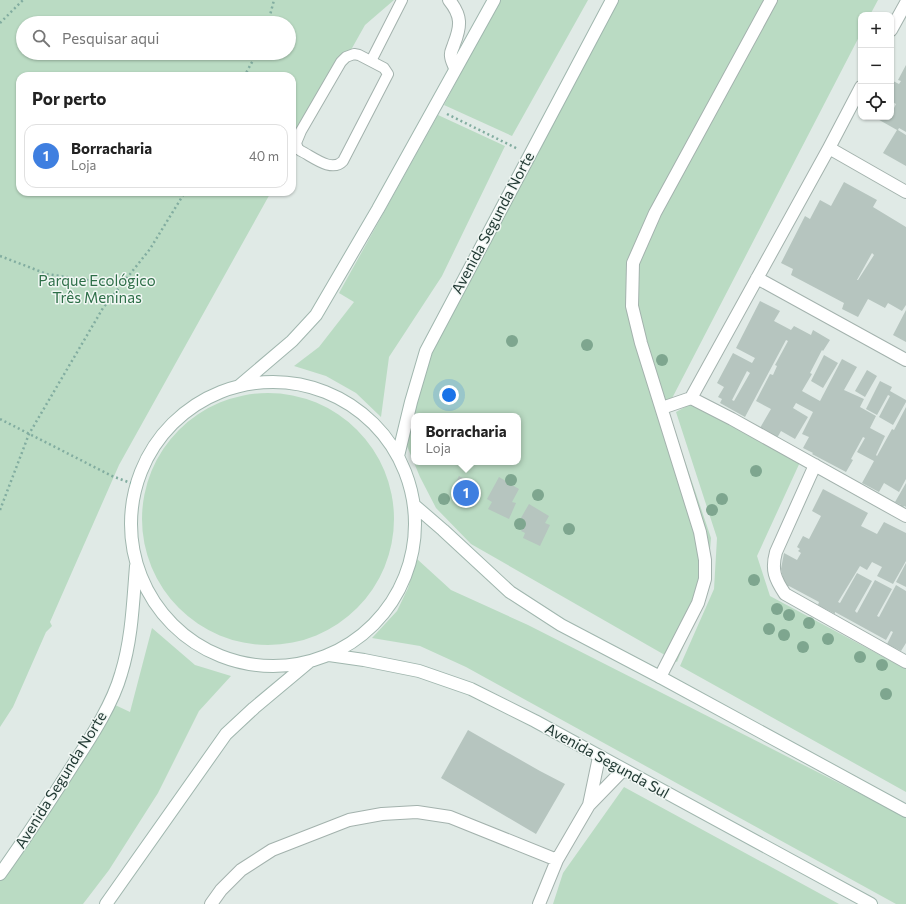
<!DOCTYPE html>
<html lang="pt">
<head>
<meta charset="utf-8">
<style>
  body { margin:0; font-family:Commissioner,sans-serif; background:#f6f6f6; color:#222 }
  .controls { position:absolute; right:12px; top:12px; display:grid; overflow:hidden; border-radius:8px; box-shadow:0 1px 3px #0004 }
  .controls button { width:36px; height:36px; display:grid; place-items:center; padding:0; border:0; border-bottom:1px solid #e0e0e0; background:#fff; color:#222; font:20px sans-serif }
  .you { position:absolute; left:449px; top:395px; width:14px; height:14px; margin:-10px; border:3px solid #fff; border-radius:50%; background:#1a73e8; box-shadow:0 0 0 6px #1a73e833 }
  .badge { display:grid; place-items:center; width:26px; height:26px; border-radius:50%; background:#7c4d3d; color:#fff; font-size:13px; font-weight:700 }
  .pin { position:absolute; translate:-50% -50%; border:2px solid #fff; box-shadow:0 1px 4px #0006 }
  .popup { position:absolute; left:411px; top:413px; width:110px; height:52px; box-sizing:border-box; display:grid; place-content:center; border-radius:8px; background:#fff; filter:drop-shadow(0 1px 3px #0005); font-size:13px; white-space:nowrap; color:#767676 }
  .popup b { font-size:15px; color:#222 }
  .popup::after { content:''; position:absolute; left:50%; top:100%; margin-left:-8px; border:8px solid transparent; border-top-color:#fff }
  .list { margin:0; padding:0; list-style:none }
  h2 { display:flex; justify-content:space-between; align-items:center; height:52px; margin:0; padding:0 16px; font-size:17px }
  h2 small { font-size:13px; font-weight:400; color:#767676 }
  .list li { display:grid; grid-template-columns:26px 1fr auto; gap:12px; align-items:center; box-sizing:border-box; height:64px; margin:0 8px 8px; padding:0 8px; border:1px solid #e0e0e0; border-radius:12px }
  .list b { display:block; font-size:15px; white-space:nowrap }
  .list p { margin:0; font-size:13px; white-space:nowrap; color:#767676 }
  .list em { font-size:13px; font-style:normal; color:#767676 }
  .icon { flex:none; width:22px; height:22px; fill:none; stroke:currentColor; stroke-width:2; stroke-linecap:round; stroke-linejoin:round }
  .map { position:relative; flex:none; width:906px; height:904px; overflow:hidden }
  .search { position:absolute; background:#fff; box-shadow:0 1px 3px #0004; left:16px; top:16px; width:280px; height:44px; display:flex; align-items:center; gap:10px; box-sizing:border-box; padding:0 14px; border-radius:22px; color:#767676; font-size:15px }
  .panel { position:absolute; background:#fff; box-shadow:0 1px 3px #0004; left:16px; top:72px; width:280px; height:124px; border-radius:12px }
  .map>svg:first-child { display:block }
  .green { fill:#badbc3; fill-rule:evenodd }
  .building { fill:#b6c5bf; fill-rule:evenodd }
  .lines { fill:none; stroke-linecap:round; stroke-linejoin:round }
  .service-casing { stroke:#a3b2ad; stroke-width:12 }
  .minor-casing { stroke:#a3b2ad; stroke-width:14 }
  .secondary-casing { stroke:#a0b6ae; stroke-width:14 }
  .path { stroke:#82ada0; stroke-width:2.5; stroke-dasharray:2 3; stroke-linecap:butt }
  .service { stroke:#fff; stroke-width:10 }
  .minor { stroke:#fff; stroke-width:12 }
  .secondary { stroke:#fff; stroke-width:12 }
  .tree { fill:#7ea68f }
  .labels { text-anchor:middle; stroke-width:3; stroke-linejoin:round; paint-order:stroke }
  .street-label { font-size:15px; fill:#223a34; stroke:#f1f7f4 }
  .park-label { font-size:15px; fill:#2e6f48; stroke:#f1f7f4 }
</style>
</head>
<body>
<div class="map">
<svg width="906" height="904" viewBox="0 0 906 904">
  <rect width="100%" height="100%" fill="#e0eae6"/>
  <path class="green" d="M0 0H394L365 25 292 155V76H20V192H271L119 465 50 622 52 626 46 632 13 707 0 727ZM23 23H289V53H23Z
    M499 0H588L512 136 444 105Z
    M613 0H878L870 15H861V33L667 408 711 538 707 588 677 662 471 544 436 508 420 477 407 446 428 343ZM414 416H518V462H414Z
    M438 115 505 146 442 276 389 357 381 417 356 393 326 376 294 366 319 347 354 302 339 293Z
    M142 519a126 126 0 1 1 252 0a126 126 0 1 1-252 0Z
    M698 400 801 460 757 556 770 596 906 669V792L680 666 714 589 717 538 676 412Z
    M417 559 451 590 528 625 906 817V904H896L466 667 420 646 372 638 397 611 408 588Z
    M152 628 195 665 231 676 199 711 158 793 109 870 83 904H0V877L113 704 130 712Z
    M624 787 839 904H553L563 873Z"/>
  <path class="building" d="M906 65V132L899 128 898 130 906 135V166L883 153 897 130 874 117H891V106L894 108 896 104 891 101V80L899 84 901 81 898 80Z
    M844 182 877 200 873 207 906 227V305L902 311 888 303 885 308 868 299 858 317 842 309 844 303 791 275 793 269 781 263 805 216 810 219 820 200 831 206ZM872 253 874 255 858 280H857Z
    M760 301 780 311 774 321 791 330 794 326 811 335 813 330 830 340 823 351 822 350 810 373 812 374 802 391 820 401 842 359 857 367 844 390 864 399 860 407 876 416 870 428 885 436 876 455 877 456 892 429 894 430 906 407V479L899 492 884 483 879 492 862 483 874 461 857 452 865 438 863 437 851 459 853 460 846 472 812 454 813 453 803 448 809 437 802 434 813 412 796 403 793 408 808 417 795 439 781 431 777 438 760 428 771 409 756 401 770 374 773 375 777 366 775 365 788 341 786 340 745 417 720 403 722 399 718 397 724 387 717 383 733 353 752 363 755 358 736 348ZM747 371 750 373 734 401 732 400Z
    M906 310V342L893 335Z
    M824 355 838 363 823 388 811 381Z
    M867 370 877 376 865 397 855 391Z
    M880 381 892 387 890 391 906 400V402L893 425 879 417 890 396 888 395 877 415 866 409Z
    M459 476 475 484 472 489 476 491 472 501 455 495 456 491 452 489Z
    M499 477 519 489 512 502 516 503 509 519 488 509 492 502 487 499Z
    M906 483V507L904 506 903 507 900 506 901 505 895 502Z
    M823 489 868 513 861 526 877 534 884 522 906 533V561L893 584 877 576 882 567 872 562 867 570 860 566 838 602 840 603 857 573 872 581 855 611 857 613 875 580 892 589 877 616 879 617 896 585 906 591V643L901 651 887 644 893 632 891 631 886 640 835 612V614L818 605 819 602 789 586 785 587 781 569 784 553 797 560 801 553 798 551 800 549 797 547 803 536 809 539 821 516 812 511Z
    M529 504 549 516 545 523 550 525 540 546 523 538 525 533 521 531 524 526 518 523Z
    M906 563V587L896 582Z
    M468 730 540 771 565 784 536 834 441 778Z"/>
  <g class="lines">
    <defs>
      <path id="service" d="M354 54 359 55 384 68 388 74 343 161C332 173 313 157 301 151L298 149 296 143 301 131 341 62 346 57Z
        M371 61 402 0"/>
      <path id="minor" d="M449 0C462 16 461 26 454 44 453 48 450 52 451 56 451 60 454 65 455 68
        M891 30 906 3
        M861 87 829 148 691 398 732 419 906 516
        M829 148 906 192
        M757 278 906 360
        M662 408 691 398
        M815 465 776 552C771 570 775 579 785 594L906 662
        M660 677 698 603 705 579V560L700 532 641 343 632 306 633 263 655 213 771 0
        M589 805 599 757
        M211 904 221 890 241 870 272 850 349 820 382 814 417 812 450 817 557 860
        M539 904 557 860 589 805 623 770"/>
      <path id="secondary" d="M131 524a142 142 0 1 1 284 0a142 142 0 1 1-284 0Z
        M239 386 292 341 316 315 378 209 494 0
        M398 456 411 402 426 351 612 0
        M414 505 443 530 510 592 561 625 660 677 906 811
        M329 655 364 660 419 671 471 689 535 721 871 904
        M0 874C25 839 48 804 71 768 89 740 112 706 121 674 132 639 133 602 136 566
        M106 904 226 734 254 708 309 662"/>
    </defs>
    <use href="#service" class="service-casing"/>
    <use href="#minor" class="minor-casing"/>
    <use href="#secondary" class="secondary-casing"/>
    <path class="path" d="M0 23 23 0
      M268 23 274 0
      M243 76 246 73 257 53
      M447 114 518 149
      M0 256 47 274 121 285
      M0 419 112 476 136 485
      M0 510 29 434 103 308 150 249 185 192"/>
    <use href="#service" class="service"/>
    <use href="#minor" class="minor"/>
    <use href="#secondary" class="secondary"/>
  </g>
  <g class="tree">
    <circle cx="512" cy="341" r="6"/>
    <circle cx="587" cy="345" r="6"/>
    <circle cx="662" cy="360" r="6"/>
    <circle cx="756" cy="471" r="6"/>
    <circle cx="511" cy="480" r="6"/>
    <circle cx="538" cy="495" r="6"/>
    <circle cx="444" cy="499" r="6"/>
    <circle cx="722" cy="499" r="6"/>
    <circle cx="712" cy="510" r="6"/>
    <circle cx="520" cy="524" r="6"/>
    <circle cx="569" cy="529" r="6"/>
    <circle cx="754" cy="580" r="6"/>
    <circle cx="777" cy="609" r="6"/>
    <circle cx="789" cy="615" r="6"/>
    <circle cx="809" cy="623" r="6"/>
    <circle cx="769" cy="629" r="6"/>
    <circle cx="784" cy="635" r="6"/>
    <circle cx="828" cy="639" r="6"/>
    <circle cx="803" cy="647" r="6"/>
    <circle cx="860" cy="657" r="6"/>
    <circle cx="882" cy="665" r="6"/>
    <circle cx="886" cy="694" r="6"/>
  </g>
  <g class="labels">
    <g class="street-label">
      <text transform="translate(493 223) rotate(-62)" y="5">Avenida Segunda Norte</text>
      <text transform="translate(607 761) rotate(29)" y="5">Avenida Segunda Sul</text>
      <text transform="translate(61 780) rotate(-58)" y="5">Avenida Segunda Norte</text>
    </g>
    <g class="park-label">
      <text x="97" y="286">Parque Ecológico<tspan x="97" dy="17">Três Meninas</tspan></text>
    </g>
  </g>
</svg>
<div class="controls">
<button>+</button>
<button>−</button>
<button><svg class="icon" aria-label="locate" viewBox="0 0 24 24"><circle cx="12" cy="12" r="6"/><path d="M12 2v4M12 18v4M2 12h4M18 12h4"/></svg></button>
</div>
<div class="you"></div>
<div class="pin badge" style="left:466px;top:493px;background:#3f7fe0">1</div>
<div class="popup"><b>Borracharia</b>Loja</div>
<div class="search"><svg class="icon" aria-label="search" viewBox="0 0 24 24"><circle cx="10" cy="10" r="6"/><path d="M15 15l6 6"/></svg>Pesquisar aqui</div>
<section class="panel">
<h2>Por perto<small></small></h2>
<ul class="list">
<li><span class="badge" style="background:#3f7fe0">1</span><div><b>Borracharia</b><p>Loja</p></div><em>40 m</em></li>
</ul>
</section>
</div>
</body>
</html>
